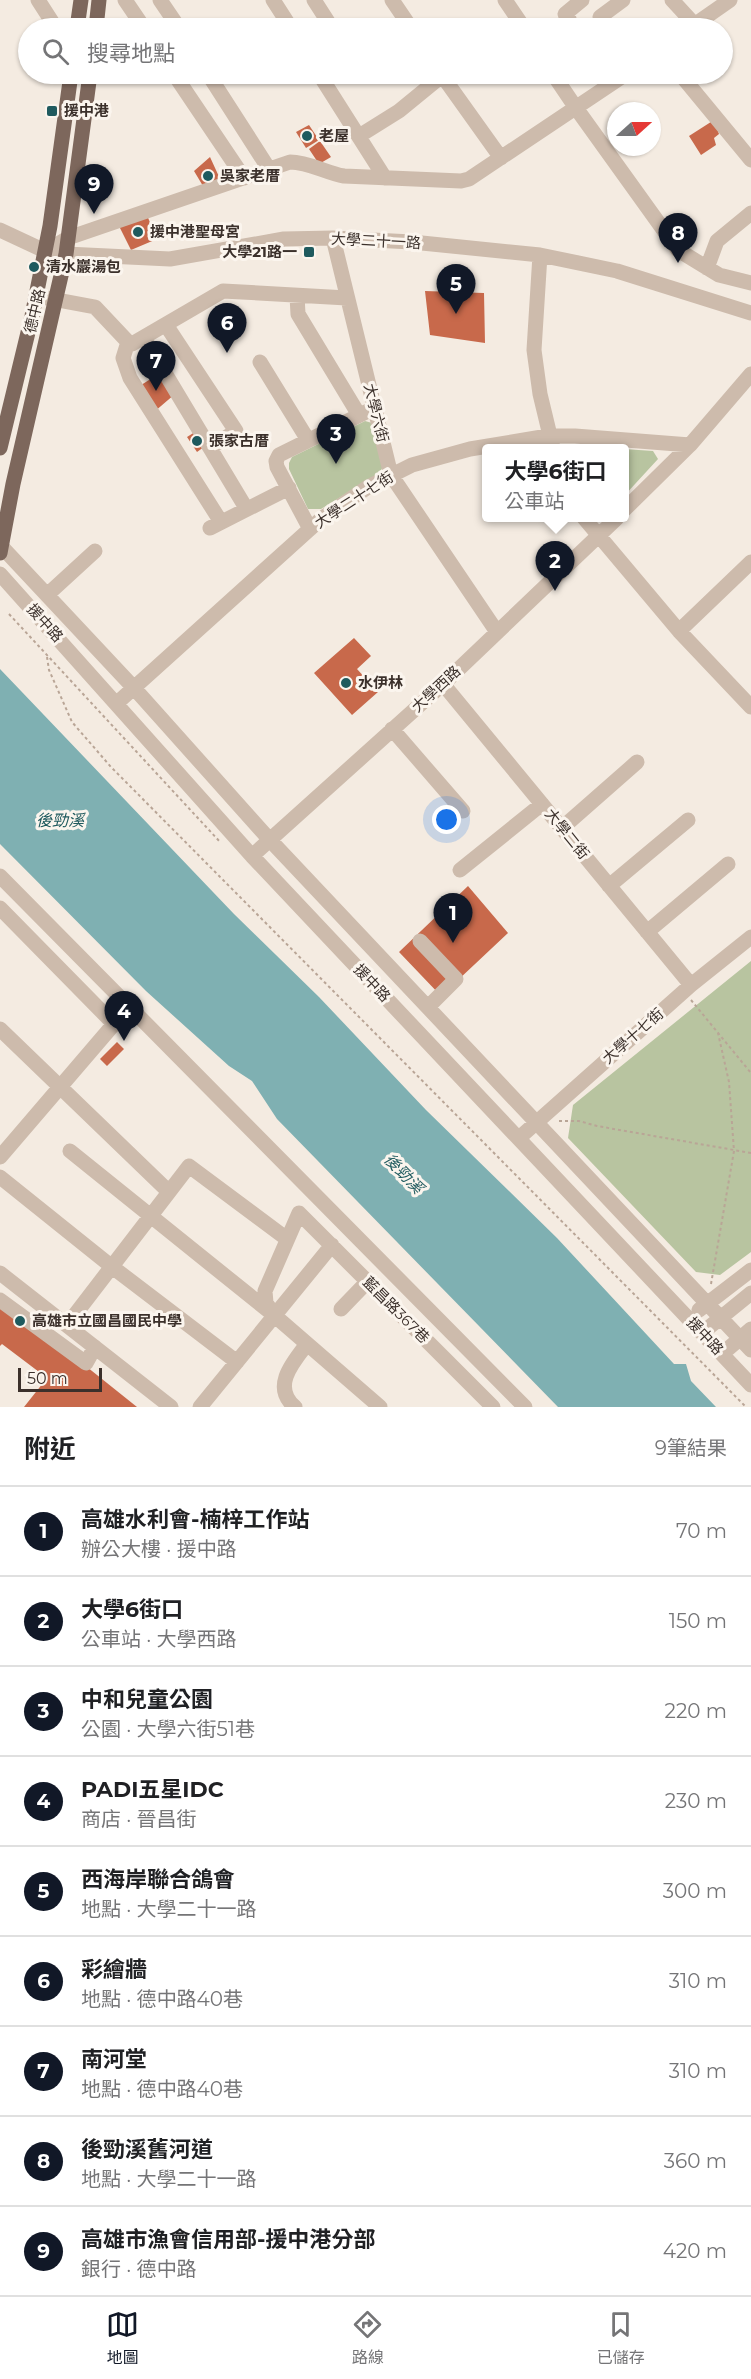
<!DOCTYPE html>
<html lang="zh-TW">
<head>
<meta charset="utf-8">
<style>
  body { margin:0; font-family:Montserrat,"Noto Sans TC",sans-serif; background:#f2f2f2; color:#202124 }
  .compass { position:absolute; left:607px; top:102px; width:54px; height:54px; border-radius:50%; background:#fff; box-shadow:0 2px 4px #0004; rotate:69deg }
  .scale { position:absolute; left:18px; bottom:15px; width:84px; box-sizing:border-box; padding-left:6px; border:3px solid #3b302b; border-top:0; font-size:16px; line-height:21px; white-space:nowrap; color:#3b302b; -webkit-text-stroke:4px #fbf5ee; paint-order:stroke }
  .you { position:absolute; left:447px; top:820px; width:21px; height:21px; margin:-15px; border:4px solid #fff; border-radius:50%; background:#1a73e8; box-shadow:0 0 0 9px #1a73e833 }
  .badge { display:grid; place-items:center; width:39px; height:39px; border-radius:50%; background:#111827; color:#fff; font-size:20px; font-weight:700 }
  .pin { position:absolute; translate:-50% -50px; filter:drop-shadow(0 2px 3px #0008) }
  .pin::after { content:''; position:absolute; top:32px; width:21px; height:18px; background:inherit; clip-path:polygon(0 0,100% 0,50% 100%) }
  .popup { position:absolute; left:482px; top:444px; width:147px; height:78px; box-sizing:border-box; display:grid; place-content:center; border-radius:6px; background:#fff; filter:drop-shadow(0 2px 4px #0005); font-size:20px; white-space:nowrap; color:#757577 }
  .popup b { font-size:22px; color:#202124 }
  .popup::after { content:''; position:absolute; left:50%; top:100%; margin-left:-12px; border:12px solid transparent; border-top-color:#fff }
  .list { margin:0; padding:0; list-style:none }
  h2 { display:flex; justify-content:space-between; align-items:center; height:78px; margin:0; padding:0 24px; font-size:26px }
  h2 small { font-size:20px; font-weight:400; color:#757577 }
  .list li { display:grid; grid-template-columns:39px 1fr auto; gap:18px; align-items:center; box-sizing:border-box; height:90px; padding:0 24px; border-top:2px solid #e0e0e0 }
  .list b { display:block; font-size:22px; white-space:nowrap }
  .list p { margin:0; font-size:20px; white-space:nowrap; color:#757577 }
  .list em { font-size:20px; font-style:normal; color:#757577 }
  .icon { flex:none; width:33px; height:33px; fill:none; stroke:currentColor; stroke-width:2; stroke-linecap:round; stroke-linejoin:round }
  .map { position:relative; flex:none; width:751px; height:1407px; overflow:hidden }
  .search { position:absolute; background:#fff; box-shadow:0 2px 4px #0004; left:18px; right:18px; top:18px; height:66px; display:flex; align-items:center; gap:15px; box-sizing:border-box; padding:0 21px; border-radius:33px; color:#757577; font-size:22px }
  .sheet { height:888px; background:#fff }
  nav { display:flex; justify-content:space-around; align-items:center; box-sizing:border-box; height:84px; border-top:2px solid #e0e0e0; background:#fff; font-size:16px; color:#757577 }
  nav a { display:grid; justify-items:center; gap:3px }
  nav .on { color:#111827 }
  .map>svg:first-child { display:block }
  .green { fill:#b8c4a0 }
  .water { fill:#7fb0b2 }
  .building { fill:#c8694b }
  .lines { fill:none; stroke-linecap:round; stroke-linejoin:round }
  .path { stroke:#b9a596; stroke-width:2; stroke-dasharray:3 3; stroke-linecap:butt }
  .minor { stroke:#cdbbac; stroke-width:15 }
  .major { stroke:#7d675c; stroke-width:15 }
  .poi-dot { fill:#1f5a5e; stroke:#fbf5ee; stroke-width:2 }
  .labels { text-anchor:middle; stroke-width:6; stroke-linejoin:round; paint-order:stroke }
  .poi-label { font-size:15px; font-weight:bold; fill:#3b302b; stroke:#fbf5ee; text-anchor:start }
  .street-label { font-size:15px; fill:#3b302b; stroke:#fbf5ee }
  .water-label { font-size:16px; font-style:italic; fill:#1f5a5e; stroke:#fbf5ee }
</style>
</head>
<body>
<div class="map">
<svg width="751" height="1407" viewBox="0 0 751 1407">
  <rect width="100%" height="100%" fill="#f4ebe1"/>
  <path class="green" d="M365 421 372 423 383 466 380 473 321 509H308L289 469V463L292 457Z
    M624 449 653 451 658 459 624 496Z
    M751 961V1252L720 1275 696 1272 568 1138 573 1105Z"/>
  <path class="water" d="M0 669 234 914 319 997 426 1110 557 1238 674 1364H686L691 1381 716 1407H558L277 1119 252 1081 229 1066 146 991 0 844Z"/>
  <path class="building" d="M714 120 719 134 714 138 716 145 701 155 689 136Z
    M309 125 319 140 306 148 296 132Z
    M320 141 331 157 319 164 309 149Z
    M210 157 221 181 206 191 194 171Z
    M146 213 157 239 131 250 118 224Z
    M425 291 484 293 485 343 430 335Z
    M160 373 175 394 154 412 138 387Z
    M198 430 208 444 197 452 187 437Z
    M354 638 371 656 357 669 378 692 352 715 314 673Z
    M468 886 508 933 441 996 399 952Z
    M117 1042 124 1049 107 1066 100 1059Z
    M0 1306 67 1351 137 1407H24L47 1378 2 1344 0 1346Z"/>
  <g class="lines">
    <path class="path" d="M9 614 221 843
      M47 657 49 670 72 722 111 767 746 1407
      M691 1000 751 1073
      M559 1121H579L597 1126 751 1153
      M711 1284 734 1151 729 1082 718 1033"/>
    <path class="minor" d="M38 0 56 28
      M125 0 144 28
      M160 0 179 28
      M273 0 291 28
      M314 0 332 28
      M392 0 411 28
      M505 0 524 28
      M672 0 695 25
      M600 17 623 0
      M557 28 569 19 565 14 582 0
      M690 28 730 0
      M174 74 244 178
      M208 74 269 169
      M319 74 385 178
      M441 74 501 158
      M553 74 576 108 678 250 719 275 751 283
      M680 74 751 160
      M359 136 399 111 443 75
      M0 230 45 251 66 254 170 259 284 239 333 238 412 242 540 255 617 271 751 313
      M333 238 391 475 497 632
      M58 244 68 238 290 162C309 162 326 173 344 176L461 181 469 179 626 74
      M540 255 534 350 540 394 553 448
      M707 268 717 241 751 213
      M36 296 95 307 128 342 132 344 223 291 347 298
      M297 296 298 314 359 415
      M166 325 236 431 210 448
      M144 338 246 508
      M128 342 123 358 130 378 221 522
      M260 362 308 440
      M624 510 690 445 751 374
      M584 518 679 631 751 707
      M210 528 289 488
      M310 529 277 467 276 461 279 455 374 408
      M0 545 134 688 269 839 751 1350
      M0 574 252 856 751 1385
      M47 595 95 551
      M679 631 751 562
      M443 684 691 985
      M117 703 321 519 368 487 412 465 470 449 548 436H575L690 445
      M392 729 463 811
      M562 828 637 762
      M252 856 443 684 617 518
      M460 870 542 804
      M0 876 525 1407
      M609 886 688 820
      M0 908 114 1024 0 1157
      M647 932 728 864
      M420 941 456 979 428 1007
      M0 1029 168 1191
      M519 1138 691 985 751 937
      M70 1151 275 1316 380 1407
      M0 1177 111 1266 237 1362
      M0 1273 171 1407
      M0 1300 86 1363 95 1347
      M341 1309 368 1281
      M271 1310 266 1303 265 1291 299 1213 493 1407
      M699 1310 751 1270
      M67 1325 189 1166 287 1239
      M702 1333 751 1293
      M722 1354 751 1329
      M200 1407 332 1245
      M295 1407C271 1387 293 1362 307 1344"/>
    <path class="major" d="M77 28 81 0
      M96 28 99 0
      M0 448 32 316 50 226 71 74
      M0 553 13 484 66 254 90 74"/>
  </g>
  <g class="poi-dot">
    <rect x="46" y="105" width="12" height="12" rx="3"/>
    <circle cx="307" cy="136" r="6"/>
    <circle cx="208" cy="176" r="6"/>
    <circle cx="138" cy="232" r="6"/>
    <rect x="303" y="246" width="12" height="12" rx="3"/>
    <circle cx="34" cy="267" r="6"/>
    <circle cx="197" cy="441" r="6"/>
    <circle cx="346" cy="683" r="6"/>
    <circle cx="20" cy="1321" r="6"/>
  </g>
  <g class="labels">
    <g class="poi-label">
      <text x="64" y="116">援中港</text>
      <text x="319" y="141">老屋</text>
      <text x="220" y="181">吳家老厝</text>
      <text x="150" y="237">援中港聖母宮</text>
      <text x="297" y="257" text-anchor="end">大學21路一</text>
      <text x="46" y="272">清水巖湯包</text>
      <text x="209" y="446">張家古厝</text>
      <text x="358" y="688">水伊林</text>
      <text x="32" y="1326">高雄市立國昌國民中學</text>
    </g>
    <g class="street-label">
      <text transform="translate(376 241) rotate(3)" y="5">大學二十一路</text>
      <text transform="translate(35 311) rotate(-77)" y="5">德中路</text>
      <text transform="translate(376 413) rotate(76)" y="5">大學六街</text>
      <text transform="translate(354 500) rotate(-33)" y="5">大學二十七街</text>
      <text transform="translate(45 623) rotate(48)" y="5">援中路</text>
      <text transform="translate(436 689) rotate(-43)" y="5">大學西路</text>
      <text transform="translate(567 834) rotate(51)" y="5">大學二街</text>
      <text transform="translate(372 983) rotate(47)" y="5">援中路</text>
      <text transform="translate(633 1036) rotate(-41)" y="5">大學十七街</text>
      <text transform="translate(396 1310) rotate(45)" y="5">藍昌路367巷</text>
      <text transform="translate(705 1336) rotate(47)" y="5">援中路</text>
    </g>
    <g class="water-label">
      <text x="60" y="826">後勁溪</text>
      <text transform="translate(404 1173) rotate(46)" y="6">後勁溪</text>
    </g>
  </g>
</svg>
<svg class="compass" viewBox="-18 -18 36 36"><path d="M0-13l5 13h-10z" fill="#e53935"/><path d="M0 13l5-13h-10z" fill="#757577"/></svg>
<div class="scale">50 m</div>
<div class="you"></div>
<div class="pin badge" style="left:453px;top:943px">1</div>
<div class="pin badge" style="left:555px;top:591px">2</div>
<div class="popup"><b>大學6街口</b>公車站</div>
<div class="pin badge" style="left:336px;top:464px">3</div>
<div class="pin badge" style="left:124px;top:1041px">4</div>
<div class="pin badge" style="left:456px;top:314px">5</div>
<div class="pin badge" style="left:227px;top:353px">6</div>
<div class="pin badge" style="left:156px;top:391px">7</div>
<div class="pin badge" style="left:678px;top:263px">8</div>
<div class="pin badge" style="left:94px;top:214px">9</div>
<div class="search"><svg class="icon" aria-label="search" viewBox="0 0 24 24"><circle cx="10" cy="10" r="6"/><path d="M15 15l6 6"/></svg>搜尋地點</div>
</div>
<section class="sheet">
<h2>附近<small>9筆結果</small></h2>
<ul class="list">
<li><span class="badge">1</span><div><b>高雄水利會-楠梓工作站</b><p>辦公大樓 · 援中路</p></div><em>70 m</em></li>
<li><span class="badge">2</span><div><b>大學6街口</b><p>公車站 · 大學西路</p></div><em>150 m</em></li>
<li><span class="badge">3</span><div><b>中和兒童公園</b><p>公園 · 大學六街51巷</p></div><em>220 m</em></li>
<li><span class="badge">4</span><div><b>PADI五星IDC</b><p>商店 · 晉昌街</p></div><em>230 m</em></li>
<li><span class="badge">5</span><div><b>西海岸聯合鴿會</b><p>地點 · 大學二十一路</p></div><em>300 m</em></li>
<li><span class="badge">6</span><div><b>彩繪牆</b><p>地點 · 德中路40巷</p></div><em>310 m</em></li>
<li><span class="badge">7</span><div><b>南河堂</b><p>地點 · 德中路40巷</p></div><em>310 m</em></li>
<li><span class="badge">8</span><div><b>後勁溪舊河道</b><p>地點 · 大學二十一路</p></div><em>360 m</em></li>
<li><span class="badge">9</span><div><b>高雄市漁會信用部-援中港分部</b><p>銀行 · 德中路</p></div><em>420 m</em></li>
</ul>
</section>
<nav>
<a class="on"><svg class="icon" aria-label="map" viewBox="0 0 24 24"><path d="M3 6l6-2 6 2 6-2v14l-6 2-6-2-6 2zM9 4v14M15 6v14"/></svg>地圖</a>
<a><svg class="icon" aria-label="directions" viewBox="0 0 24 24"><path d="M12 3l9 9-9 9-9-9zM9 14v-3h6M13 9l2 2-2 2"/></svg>路線</a>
<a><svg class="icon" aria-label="saved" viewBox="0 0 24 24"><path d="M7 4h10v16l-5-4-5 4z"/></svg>已儲存</a>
</nav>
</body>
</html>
